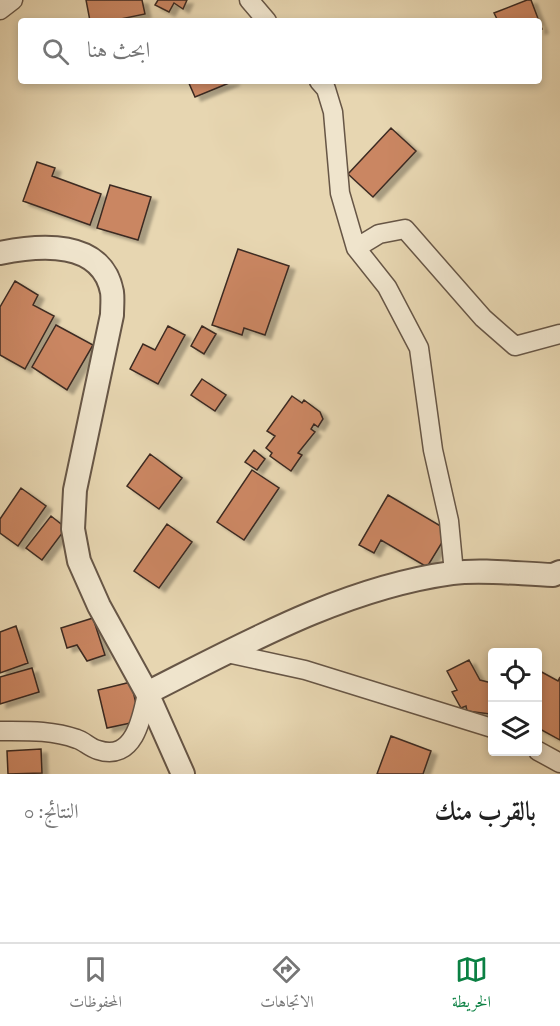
<!DOCTYPE html>
<html lang="ar">
<head>
<meta charset="utf-8">
<style>
  body { margin:0; font-family:"IM FELL Double Pica",Amiri,serif; background:#f2f2f2; color:#222; direction:rtl }
  .controls { position:absolute; right:18px; bottom:18px; display:grid; overflow:hidden; border-radius:6px; box-shadow:0 3px 9px #0003 }
  .controls button { width:54px; height:54px; display:grid; place-items:center; padding:0; border:0; border-bottom:2px solid #e0e0e0; background:#fff; color:#222; font:30px sans-serif }
  .list { margin:0; padding:0; list-style:none }
  h2 { display:flex; justify-content:space-between; align-items:center; height:78px; margin:0; padding:0 24px; font-size:26px }
  h2 small { font-size:20px; font-weight:400; color:#767676 }
  .icon { flex:none; width:33px; height:33px; fill:none; stroke:currentColor; stroke-width:2; stroke-linecap:round; stroke-linejoin:round }
  .map { position:relative; flex:none; width:560px; height:774px; overflow:hidden; direction:ltr }
  .search { position:absolute; background:#fff; box-shadow:0 3px 9px #0003; left:18px; right:18px; top:18px; height:66px; display:flex; align-items:center; gap:15px; box-sizing:border-box; padding:0 21px; border-radius:6px; color:#767676; font-size:22px }
  .sheet { height:168px; background:#fff }
  nav { display:flex; justify-content:space-around; align-items:center; box-sizing:border-box; height:84px; border-top:2px solid #e0e0e0; background:#fff; font-size:16px; color:#767676 }
  nav a { display:grid; justify-items:center; gap:3px }
  nav .on { color:#0b8043 }
  .map>svg:first-child { display:block }
  .building { fill:#ca8662; stroke:#3c2b22; stroke-width:1.5; filter:url(#shadow) }
  .lines { fill:none; stroke-linecap:round; stroke-linejoin:round }
  .minor-casing { stroke:#675646; stroke-width:21 }
  .tertiary-casing { stroke:#675646; stroke-width:26 }
  .minor { stroke:#efe4cc; stroke-width:18 }
  .tertiary { stroke:#efe4cc; stroke-width:22 }
</style>
</head>
<body>
<div class="map">
<svg width="560" height="774" viewBox="0 0 560 774">
  <defs>
    <filter id="shadow"><feDropShadow dx="6" dy="4" stdDeviation="1.5" flood-color="#0004"/></filter>
  </defs>
  <rect width="100%" height="100%" fill="#e7d6b1"/>
  <filter id="stains"><feTurbulence type="fractalNoise" baseFrequency=".00333" numOctaves="4"/><feColorMatrix values="0 0 0 0 .2 0 0 0 0 .09 0 0 0 0 .02 0 0 0 .5 -.17"/></filter>
  <radialGradient id="worn" r=".72"><stop offset=".6" stop-color="#630" stop-opacity="0"/><stop offset="1" stop-color="#630" stop-opacity=".3"/></radialGradient>
  <path class="building" d="M86 0H142L145 14 111 21H90Z
    M158 0H187L183 9 174 3 169 12 155 5Z
    M527 0H531L542 29 539 30V21H498L494 13Z
    M188 81H234L195 97Z
    M391 128 416 151 373 197 348 174Z
    M37 162 55 168 52 176 101 194 90 225 23 201Z
    M110 185 151 197 138 240 97 228Z
    M238 249 289 266 265 335 244 328 242 335 212 325Z
    M15 281 38 295 33 305 54 316 25 369 0 355V307Z
    M56 325 93 345 67 390 32 367Z
    M168 326 185 335 158 384 130 369 143 344 155 350Z
    M202 326 216 334 204 354 191 346Z
    M202 379 226 395 215 411 191 395Z
    M292 396 302 403 304 400 320 412 323 419 318 427 314 424 311 429 315 432 298 453 302 455 291 471 270 456 272 453 266 448 275 436 267 431Z
    M254 450 265 459 257 470 245 462Z
    M150 454 182 478 159 509 127 486Z
    M252 470 279 488 244 540 217 522Z
    M21 488 46 506 18 546 0 533V519Z
    M388 495 449 531 427 567 381 540 374 553 359 545Z
    M51 516 66 528 42 560 26 548Z
    M167 524 192 542 159 588 134 571Z
    M93 618 105 655 87 661 77 645 67 648 61 628Z
    M16 626 28 663 0 673V632Z
    M469 660 480 680 492 683 490 714 467 711 466 706 461 708 452 692 457 690 447 671Z
    M32 668 39 692 0 704V677Z
    M538 670 558 681 560 677V740L538 728Z
    M131 682 140 721 107 728 98 690Z
    M391 736 431 751 423 774H377Z
    M41 749 42 773 8 774 7 751Z"/>
  <g class="lines">
    <defs>
      <path id="minor" d="M249 0 267 21
        M0 10 13 0
        M319 81 326 89 333 112 340 193 356 248 387 287 419 348 433 450 449 521 454 573
        M356 248 379 234 405 229 483 318 515 346 560 334
        M227 653 305 670 492 728
        M0 731C27 731 52 730 77 739 84 741 90 748 98 750 134 762 142 718 147 693
        M538 751 560 763"/>
      <path id="tertiary" d="M0 253C39 245 102 239 112 292 113 299 112 308 112 315L75 490 73 529 79 561 99 606 147 693C244 644 343 588 452 573 484 569 520 574 553 575L560 572
        M147 693 183 774"/>
    </defs>
    <use href="#minor" class="minor-casing"/>
    <use href="#tertiary" class="tertiary-casing"/>
    <use href="#minor" class="minor"/>
    <use href="#tertiary" class="tertiary"/>
  </g>
  <rect width="100%" height="100%" filter="url(#stains)"/>
  <rect width="100%" height="100%" fill="url(#worn)"/>
</svg>
<div class="controls">
<button><svg class="icon" aria-label="locate" viewBox="0 0 24 24"><circle cx="12" cy="12" r="6"/><path d="M12 2v4M12 18v4M2 12h4M18 12h4"/></svg></button>
<button><svg class="icon" aria-label="layers" viewBox="0 0 24 24"><path d="M12 4l9 5-9 5-9-5zM3 14l9 5 9-5"/></svg></button>
</div>
<div class="search"><svg class="icon" aria-label="search" viewBox="0 0 24 24"><circle cx="10" cy="10" r="6"/><path d="M15 15l6 6"/></svg>ابحث هنا</div>
</div>
<section class="sheet">
<h2>بالقرب منك<small>النتائج: 0</small></h2>
<ul class="list">
</ul>
</section>
<nav>
<a class="on"><svg class="icon" aria-label="map" viewBox="0 0 24 24"><path d="M3 6l6-2 6 2 6-2v14l-6 2-6-2-6 2zM9 4v14M15 6v14"/></svg>الخريطة</a>
<a><svg class="icon" aria-label="directions" viewBox="0 0 24 24"><path d="M12 3l9 9-9 9-9-9zM9 14v-3h6M13 9l2 2-2 2"/></svg>الاتجاهات</a>
<a><svg class="icon" aria-label="saved" viewBox="0 0 24 24"><path d="M7 4h10v16l-5-4-5 4z"/></svg>المحفوظات</a>
</nav>
</body>
</html>
